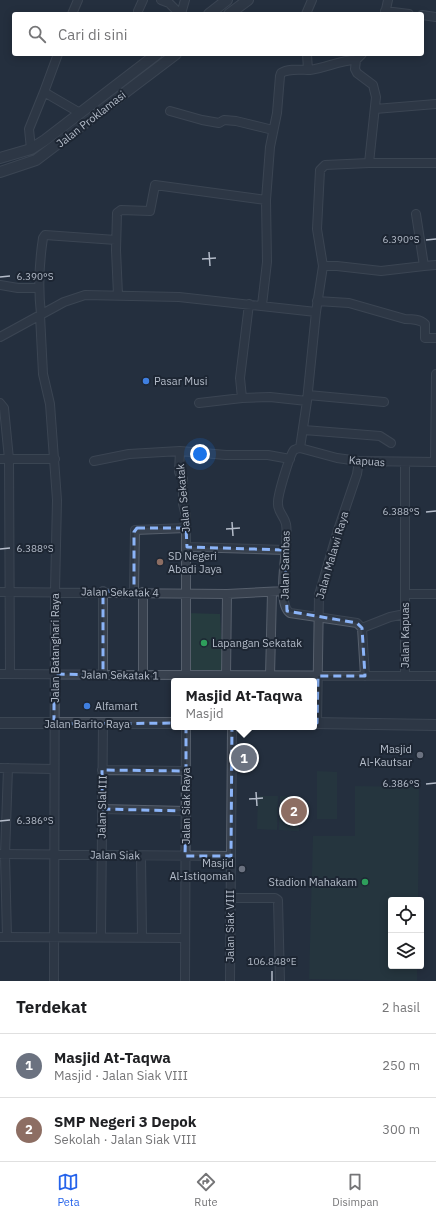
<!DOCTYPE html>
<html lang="id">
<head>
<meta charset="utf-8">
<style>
  body { margin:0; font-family:"IBM Plex Sans",sans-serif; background:#f2f2f2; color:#202124 }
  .controls { position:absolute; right:12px; bottom:12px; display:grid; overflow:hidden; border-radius:4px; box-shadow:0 2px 10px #0003 }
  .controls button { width:36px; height:36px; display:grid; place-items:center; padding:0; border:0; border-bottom:1px solid #e0e0e0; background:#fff; color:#202124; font:20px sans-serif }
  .you { position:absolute; left:200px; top:454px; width:14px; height:14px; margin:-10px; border:3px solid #fff; border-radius:50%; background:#1a73e8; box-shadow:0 0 0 6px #1a73e833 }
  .badge { display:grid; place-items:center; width:26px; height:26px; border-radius:50%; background:#2563eb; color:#fff; font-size:13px; font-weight:700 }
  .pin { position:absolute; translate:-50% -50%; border:2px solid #fff; box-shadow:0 1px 4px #0006 }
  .popup { position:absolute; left:171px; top:678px; width:146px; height:52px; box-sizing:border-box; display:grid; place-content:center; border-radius:4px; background:#fff; filter:drop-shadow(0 1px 3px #0005); font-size:13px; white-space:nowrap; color:#757577 }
  .popup b { font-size:15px; color:#202124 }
  .popup::after { content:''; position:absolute; left:50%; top:100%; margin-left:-8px; border:8px solid transparent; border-top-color:#fff }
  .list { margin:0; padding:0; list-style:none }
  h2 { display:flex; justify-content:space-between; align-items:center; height:52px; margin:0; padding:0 16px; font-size:17px }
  h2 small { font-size:13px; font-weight:400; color:#757577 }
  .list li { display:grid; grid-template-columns:26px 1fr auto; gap:12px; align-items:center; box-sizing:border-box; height:64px; padding:0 16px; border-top:1px solid #e0e0e0 }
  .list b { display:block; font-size:15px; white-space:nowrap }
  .list p { margin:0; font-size:13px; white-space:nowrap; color:#757577 }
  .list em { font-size:13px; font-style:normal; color:#757577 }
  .icon { flex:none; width:22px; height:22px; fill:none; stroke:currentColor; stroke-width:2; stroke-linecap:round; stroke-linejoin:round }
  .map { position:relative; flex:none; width:436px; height:981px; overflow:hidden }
  .search { position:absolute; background:#fff; box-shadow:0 2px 10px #0003; left:12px; right:12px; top:12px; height:44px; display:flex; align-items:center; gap:10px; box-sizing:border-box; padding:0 14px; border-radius:4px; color:#757577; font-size:15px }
  .sheet { height:180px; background:#fff }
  nav { display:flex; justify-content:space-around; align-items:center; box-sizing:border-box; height:56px; border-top:1px solid #e0e0e0; background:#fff; font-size:11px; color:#757577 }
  nav a { display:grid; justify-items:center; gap:2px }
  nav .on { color:#2563eb }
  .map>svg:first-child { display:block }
  .green { fill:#263c3f }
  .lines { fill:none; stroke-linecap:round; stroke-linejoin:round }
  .minor-casing { stroke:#565f6c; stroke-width:10 }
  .tertiary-casing { stroke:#565f6c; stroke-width:12 }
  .minor { stroke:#38414e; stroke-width:8 }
  .tertiary { stroke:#38414e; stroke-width:10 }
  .marked { fill:none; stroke:#8bb4f8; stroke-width:3; stroke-dasharray:8 5; stroke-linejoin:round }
  .ticks { fill:none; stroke:#b4bcc9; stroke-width:1.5 }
  .shop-dot { fill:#3f7fe0; stroke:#1d2633; stroke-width:1.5 }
  .education-dot { fill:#8d6e63; stroke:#1d2633; stroke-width:1.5 }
  .leisure-dot { fill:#2e9e5b; stroke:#1d2633; stroke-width:1.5 }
  .worship-dot { fill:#6b7280; stroke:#1d2633; stroke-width:1.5 }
  .labels { text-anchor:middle; stroke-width:4; stroke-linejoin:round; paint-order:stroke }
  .street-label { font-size:11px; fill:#b4bcc9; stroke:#1d2633 }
  .poi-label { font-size:11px; fill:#b4bcc9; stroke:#1d2633; text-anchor:start }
  .ticks-label { font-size:10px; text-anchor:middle; fill:#b4bcc9; stroke:#1d2633; stroke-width:4; stroke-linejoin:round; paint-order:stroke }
</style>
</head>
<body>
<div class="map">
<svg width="436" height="981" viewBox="0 0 436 981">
  <rect width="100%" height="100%" fill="#242f3e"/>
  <path class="green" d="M186 613 220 614 223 671 188 672Z
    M317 771 337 772V819H317Z
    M355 786 419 787 418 900H391V966H417V981L309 979 313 836H355Z
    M258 796H278L277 830 257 829Z
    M280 796 300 797 299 831 279 830Z"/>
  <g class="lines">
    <defs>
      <path id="minor" d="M161 0 169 3 180 14
        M138 11 143 0
        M385 11 409 14
        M72 14 78 0
        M181 14 185 0
        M306 14 312 0
        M385 14 388 0
        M422 15 436 17
        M58 54 44 92 80 113
        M307 54 308 70
        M375 109 436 104
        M170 111 202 120 219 123 224 120 236 121 273 130
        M31 149 29 129 44 92
        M369 163H436
        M323 266H337L381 271 424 266 416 214
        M424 266 436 265
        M0 285 18 288H38
        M118 295 116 250 117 213 121 210 150 211 155 185 266 200
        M317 301 349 303 405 319C412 319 420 319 425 324V338H436
        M249 304 240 378 242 398 270 397 307 401
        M262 305 267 262 266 200 270 147 277 113 280 76 281 73C289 68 301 70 310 70 326 68 340 60 356 60
        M41 314C38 288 39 264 43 238L45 235 116 240
        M40 315 43 374 50 404 57 500 55 591 54 981
        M0 337 64 302 85 295 179 297 316 312
        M308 395 384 402
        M0 403 4 408 9 459 10 674
        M199 403 242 398
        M304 430 380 436 391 443
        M300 448 307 401 316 312 323 266 317 229 320 170 325 165 369 163 376 97 373 85 357 73 355 69 356 60 362 54
        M300 448C298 448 296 449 294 450 290 454 278 494 278 502 277 512 284 515 286 524 288 535 285 547 285 558 284 571 279 606 290 613L357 623 362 628
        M300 448 337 458 359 461 436 462
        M180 451 179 472 183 479V504L186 516V681
        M0 459H55
        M94 461 129 454 180 451 226 455H268L290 459
        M435 462 436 374
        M405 463V676
        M187 547 285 550
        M103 591V675
        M0 592 227 594 284 591
        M134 592 135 530 186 528
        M143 592V676
        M405 594H436
        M362 628 365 676
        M362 628 390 617 405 614
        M0 674 436 676
        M226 676 227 594
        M270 676 272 592
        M317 723 319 595 338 530 357 474 359 461
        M0 768 54 769
        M102 770 186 771
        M102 809 186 811
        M0 854 231 856
        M141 856 142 937
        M230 898H275L278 900 280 981
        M0 937 185 938
        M7 937 5 855 8 768
        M101 937 103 724
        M185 981 186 727
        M230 981 232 727"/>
      <path id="tertiary" d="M209 14 227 0
        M229 14 248 0
        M0 158 31 149 45 140 157 54
        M0 172 36 160 176 54
        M0 723H174
        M314 723 436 725"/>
    </defs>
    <use href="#minor" class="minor-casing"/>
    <use href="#tertiary" class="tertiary-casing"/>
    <use href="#minor" class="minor"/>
    <use href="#tertiary" class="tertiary"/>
  </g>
  <path d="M0 0H436V981H0ZM137 528H186L187 547 285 550 287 611 357 623 362 628 365 676H318L317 723H232L231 856H185L186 811 102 809V770L186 771V723L54 724V674L103 675V591L134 592V532Z" fill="#242f3e" fill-opacity=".55" fill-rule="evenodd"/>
  <path class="marked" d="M137 528H186L187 547 285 550 287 611 357 623 362 628 365 676H318L317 723H232L231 856H185L186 811 102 809V770L186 771V723L54 724V674L103 675V591L134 592V532Z"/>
  <path class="ticks" d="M426 240 436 239M209 252 210 266M202 259 216 258M0 277 10 276M426 512 436 511M232 522 233 536M226 529 240 528M0 549 10 548M426 784 436 783M256 792 257 806M249 799 263 798M0 821 10 820M272 971V981"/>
  <g class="shop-dot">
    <circle cx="146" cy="381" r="4"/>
    <circle cx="87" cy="706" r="4"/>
  </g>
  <circle class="education-dot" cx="160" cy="562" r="4"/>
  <g class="leisure-dot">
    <circle cx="204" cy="643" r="4"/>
    <circle cx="365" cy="882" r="4"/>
  </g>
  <g class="worship-dot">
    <circle cx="420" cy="755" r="4"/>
    <circle cx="242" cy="869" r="4"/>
  </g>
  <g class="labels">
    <g class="street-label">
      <text transform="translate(91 119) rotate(-38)" y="4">Jalan Proklamasi</text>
      <text transform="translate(367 461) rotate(4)" y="4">Kapuas</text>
      <text transform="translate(183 498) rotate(-95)" y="4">Jalan Sekatak</text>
      <text transform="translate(332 555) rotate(-74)" y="4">Jalan Malawi Raya</text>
      <text transform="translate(285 565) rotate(-89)" y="4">Jalan Sambas</text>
      <text transform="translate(120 592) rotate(1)" y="4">Jalan Sekatak 4</text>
      <text transform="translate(405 635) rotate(-90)" y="4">Jalan Kapuas</text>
      <text transform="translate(55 648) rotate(-90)" y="4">Jalan Batanghari Raya</text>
      <text transform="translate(120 675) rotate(1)" y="4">Jalan Sekatak 1</text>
      <text x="87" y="728">Jalan Barito Raya</text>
      <text transform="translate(186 806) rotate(-90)" y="4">Jalan Siak Raya</text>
      <text transform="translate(102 807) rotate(-89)" y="4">Jalan Slal III</text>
      <text transform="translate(115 855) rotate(1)" y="4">Jalan Siak</text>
      <text transform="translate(230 926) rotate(-90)" y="4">Jalan Siak VIII</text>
    </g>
    <g class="poi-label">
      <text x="154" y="385">Pasar Musi</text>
      <text x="168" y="560">SD Negeri<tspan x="168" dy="13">Abadi Jaya</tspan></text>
      <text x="212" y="647">Lapangan Sekatak</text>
      <text x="95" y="710">Alfamart</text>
      <text x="412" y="753" text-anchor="end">Masjid<tspan x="412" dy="13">Al-Kautsar</tspan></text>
      <text x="234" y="867" text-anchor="end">Masjid<tspan x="234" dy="13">Al-Istiqomah</tspan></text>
      <text x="357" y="886" text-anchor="end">Stadion Mahakam</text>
    </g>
  </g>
  <g class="ticks-label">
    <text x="401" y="243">6.390°S</text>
    <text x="35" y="280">6.390°S</text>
    <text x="401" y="515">6.388°S</text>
    <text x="35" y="552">6.388°S</text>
    <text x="401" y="787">6.386°S</text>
    <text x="35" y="824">6.386°S</text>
    <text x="272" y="965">106.848°E</text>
  </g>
</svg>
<div class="controls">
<button><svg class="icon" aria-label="locate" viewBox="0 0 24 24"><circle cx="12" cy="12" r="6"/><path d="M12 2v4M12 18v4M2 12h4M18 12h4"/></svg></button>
<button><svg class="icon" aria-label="layers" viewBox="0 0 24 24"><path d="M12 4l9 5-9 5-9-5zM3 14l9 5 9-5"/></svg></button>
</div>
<div class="you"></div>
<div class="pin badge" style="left:244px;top:758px;background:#6b7280">1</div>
<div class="popup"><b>Masjid At-Taqwa</b>Masjid</div>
<div class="pin badge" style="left:294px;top:811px;background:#8d6e63">2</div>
<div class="search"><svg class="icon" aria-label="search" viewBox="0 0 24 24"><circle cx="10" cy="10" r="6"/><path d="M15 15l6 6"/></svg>Cari di sini</div>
</div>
<section class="sheet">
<h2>Terdekat<small>2 hasil</small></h2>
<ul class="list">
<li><span class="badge" style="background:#6b7280">1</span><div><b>Masjid At-Taqwa</b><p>Masjid · Jalan Siak VIII</p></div><em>250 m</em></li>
<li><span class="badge" style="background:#8d6e63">2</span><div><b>SMP Negeri 3 Depok</b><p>Sekolah · Jalan Siak VIII</p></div><em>300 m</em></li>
</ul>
</section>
<nav>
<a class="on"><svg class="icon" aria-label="map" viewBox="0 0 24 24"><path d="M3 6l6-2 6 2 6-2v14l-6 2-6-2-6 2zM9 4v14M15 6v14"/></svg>Peta</a>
<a><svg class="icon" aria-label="directions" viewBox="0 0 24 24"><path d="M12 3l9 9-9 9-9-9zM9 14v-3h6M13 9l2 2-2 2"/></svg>Rute</a>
<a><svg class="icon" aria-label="saved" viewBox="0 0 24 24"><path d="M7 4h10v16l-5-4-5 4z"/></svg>Disimpan</a>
</nav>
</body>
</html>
